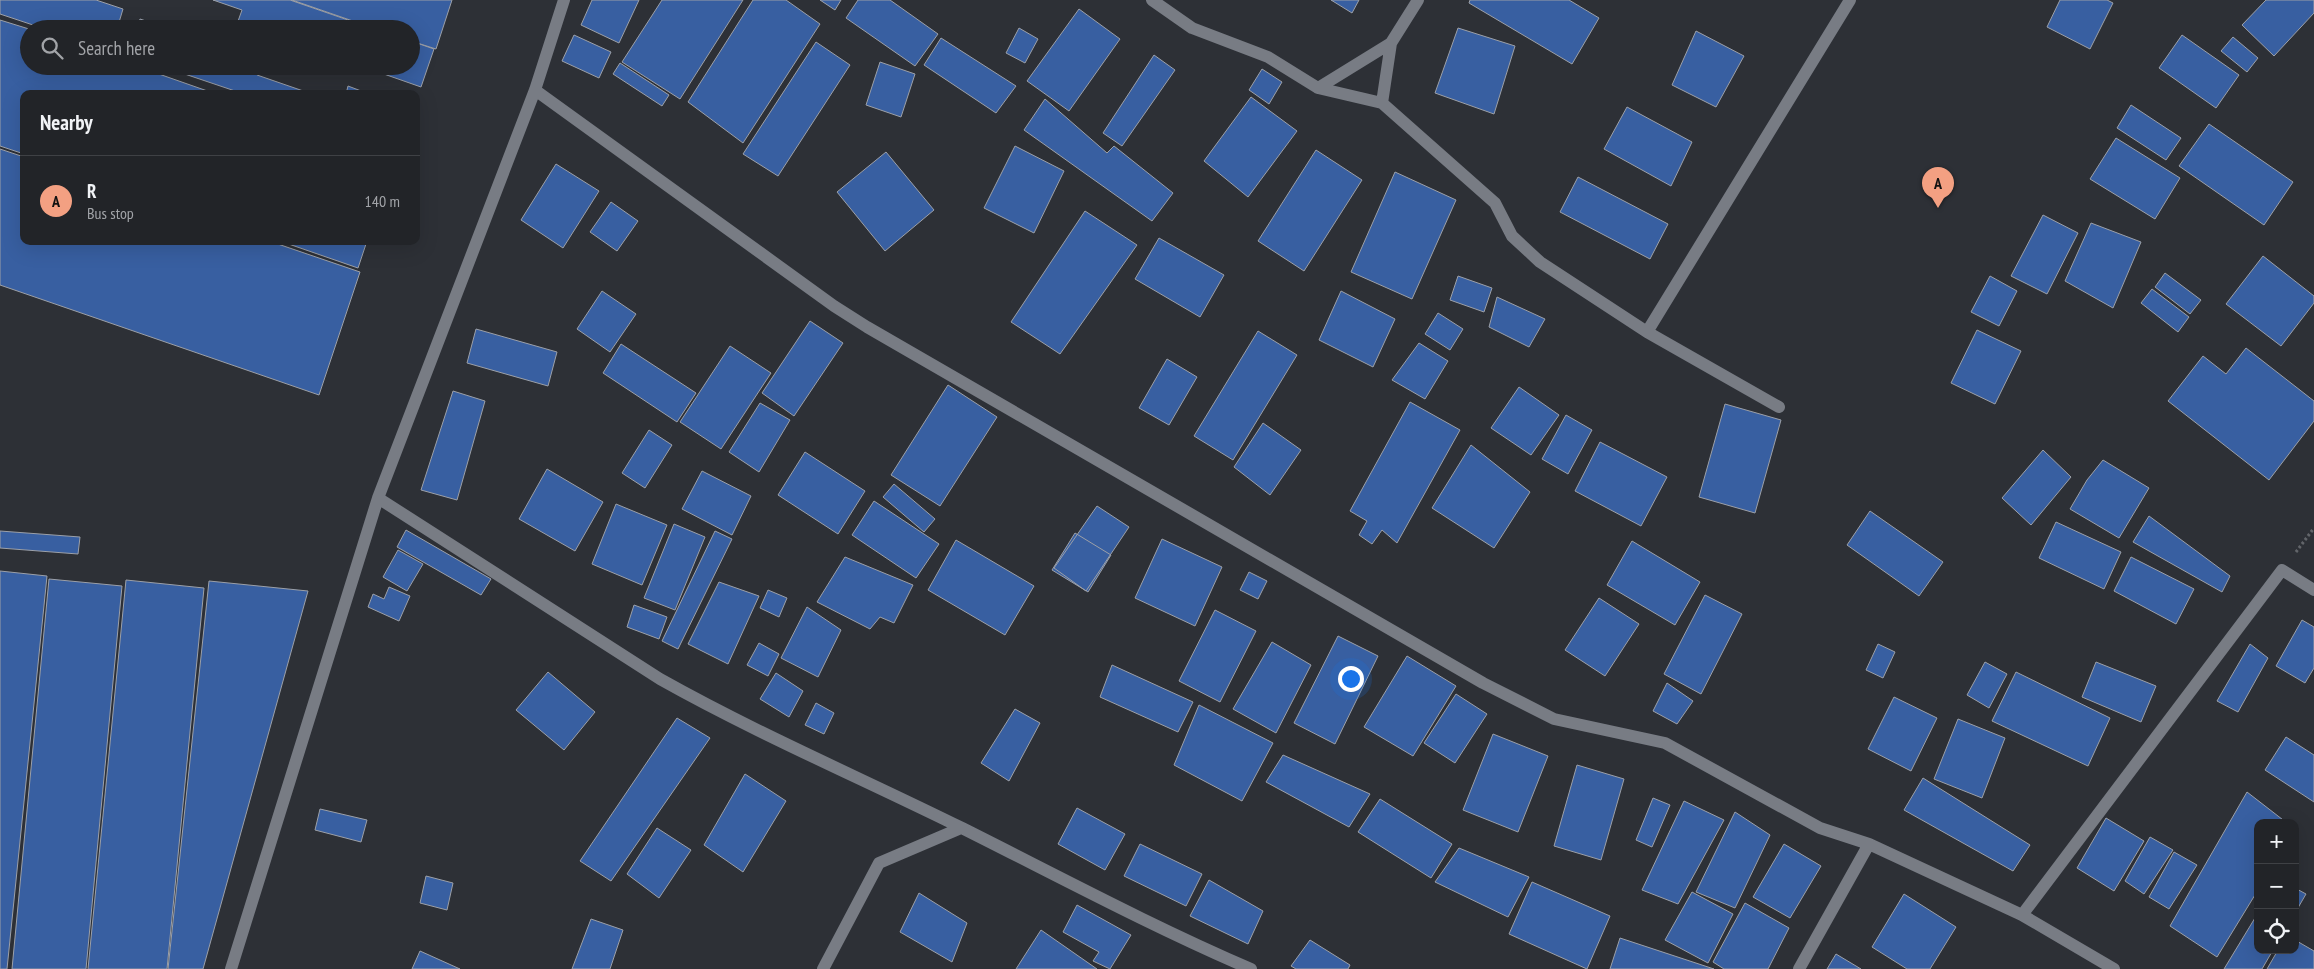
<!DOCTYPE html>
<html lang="en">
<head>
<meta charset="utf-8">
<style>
  body { margin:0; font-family:"PT Sans Narrow",sans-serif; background:#2e3034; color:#f1f3f6 }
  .controls { position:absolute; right:15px; bottom:15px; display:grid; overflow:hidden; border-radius:10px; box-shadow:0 5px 20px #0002 }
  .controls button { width:45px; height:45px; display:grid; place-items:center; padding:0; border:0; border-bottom:1px solid #3f4145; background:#222428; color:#f1f3f6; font:25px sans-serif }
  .you { position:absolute; left:1350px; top:678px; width:18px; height:18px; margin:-12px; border:4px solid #fff; border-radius:50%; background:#1a73e8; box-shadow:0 0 0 8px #1a73e833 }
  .badge { display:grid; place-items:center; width:32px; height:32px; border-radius:50%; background:#f3a082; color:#111; font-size:16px; font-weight:700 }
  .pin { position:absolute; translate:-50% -41px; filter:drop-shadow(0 1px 2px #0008) }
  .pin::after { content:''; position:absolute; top:26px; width:18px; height:15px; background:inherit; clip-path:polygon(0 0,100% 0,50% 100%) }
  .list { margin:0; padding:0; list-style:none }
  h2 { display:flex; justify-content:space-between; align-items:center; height:65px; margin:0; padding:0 20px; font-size:21px }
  h2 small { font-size:16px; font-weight:400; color:#a2a4a8 }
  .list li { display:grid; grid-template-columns:32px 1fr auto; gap:15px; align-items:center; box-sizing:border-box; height:90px; padding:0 20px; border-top:1px solid #3f4145 }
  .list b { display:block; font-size:19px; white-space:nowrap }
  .list p { margin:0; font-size:16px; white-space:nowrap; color:#a2a4a8 }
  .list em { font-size:16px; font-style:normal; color:#a2a4a8 }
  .icon { flex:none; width:28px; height:28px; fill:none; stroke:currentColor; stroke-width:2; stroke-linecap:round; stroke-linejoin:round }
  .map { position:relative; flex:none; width:2314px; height:969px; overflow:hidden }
  .search { position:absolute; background:#222428; box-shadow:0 5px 20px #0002; left:20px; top:20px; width:400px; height:55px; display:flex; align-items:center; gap:12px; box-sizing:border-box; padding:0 18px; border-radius:28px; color:#a2a4a8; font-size:19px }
  .panel { position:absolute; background:#222428; box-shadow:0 5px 20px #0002; left:20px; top:90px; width:400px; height:155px; border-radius:10px }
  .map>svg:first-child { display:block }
  .building { fill:#385fa1; stroke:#9ca0a8 }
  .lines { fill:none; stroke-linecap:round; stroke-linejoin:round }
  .path { stroke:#62656a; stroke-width:3; stroke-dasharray:2.5 2.5; stroke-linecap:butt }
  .minor { stroke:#787c84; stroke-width:12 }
</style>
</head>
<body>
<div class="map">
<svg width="2314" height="969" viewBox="0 0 2314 969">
  <rect width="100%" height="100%" fill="#2d3036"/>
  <path class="building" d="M0 0H96L123 9 117 29H45L0 14Z
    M213 0H290L374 29H250L237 24 242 10Z
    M292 0H452L436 49 411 41V29H376Z
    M592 0H639L619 43 581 25Z
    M662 0H743L680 99 622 62Z
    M753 0H786L820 24 743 143 688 102Z
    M820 0H841L835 10Z
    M858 0H890L938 34 915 66 846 18Z
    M1331 0H1359L1352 13Z
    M1470 0H1569L1599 18 1572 64 1469 3Z
    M2060 0H2107L2113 3 2090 49 2047 27Z
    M2266 0H2314V13L2274 56 2242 25Z
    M1079 9 1120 39 1069 111 1027 81Z
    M140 19 170 29H137Z
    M0 20 29 29V66H136L216 94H24V154L0 146Z
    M1019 28 1038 39 1025 63 1006 53Z
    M1458 28 1515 46 1494 114 1435 93Z
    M1696 31 1744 56 1716 107 1672 85Z
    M574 35 611 52 599 78 562 61Z
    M2182 35 2239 75 2216 108 2159 68Z
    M2233 37 2258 58 2247 72 2221 51Z
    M941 38 1016 86 996 113 924 65Z
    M411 41 434 49 421 87 361 66H411Z
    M816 42 850 65 778 176 743 154Z
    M1154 55 1175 70 1122 146 1103 133Z
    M880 62 915 74 901 117 866 105Z
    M620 63 669 95 662 106 613 74Z
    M161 66H260L257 75 312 94H244Z
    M1262 69 1282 82 1269 104 1249 90Z
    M348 86 369 94H346Z
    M1251 97 1297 131 1248 197 1204 161Z
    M1045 99 1107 153 1114 146 1173 193 1152 221 1024 130Z
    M2131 105 2181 138 2166 160 2117 128Z
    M1627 107 1692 142 1671 186 1604 149Z
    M2209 124 2293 182 2264 225 2179 166Z
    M2116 138 2180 178 2155 219 2090 179Z
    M1015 146 1064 171 1034 233 984 208Z
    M0 149 24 157V241H269L360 272 319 395 0 285Z
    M1316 150 1362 180 1304 271 1258 241Z
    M886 152 934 210 885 251 837 192Z
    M556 164 599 191 563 248 521 220Z
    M1395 172 1456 200 1412 299 1351 272Z
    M1578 177 1668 224 1650 259 1560 212Z
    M611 202 638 221 617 251 590 232Z
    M1085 211 1137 245 1060 354 1011 322Z
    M2043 215 2078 233 2047 294 2011 276Z
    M2091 223 2141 242 2113 308 2065 281Z
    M1159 238 1224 275 1200 317 1135 279Z
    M280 241H367L358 268Z
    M2263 256 2314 296V303L2281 346 2226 304Z
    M2165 273 2201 300 2190 314 2155 287Z
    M1458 276 1492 288 1484 312 1450 300Z
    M1990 276 2017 291 1999 326 1971 312Z
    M2152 289 2189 317 2178 332 2141 303Z
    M602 291 636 314 610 352 577 329Z
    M1341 291 1395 319 1373 367 1319 340Z
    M1497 297 1545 319 1529 347 1489 327Z
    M1438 313 1463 329 1450 350 1425 334Z
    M810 321 843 343 794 416 762 393Z
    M476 329 557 352 548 386 467 363Z
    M1977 330 2021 351 1995 404 1951 383Z
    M1258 331 1297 355 1233 460 1194 436Z
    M1419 343 1448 361 1425 399 1392 380Z
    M621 344 696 393 677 422 603 373Z
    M730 346 771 373 721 449 680 422Z
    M2246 348 2314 401V421L2269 480 2168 401 2203 356 2226 374Z
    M1167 359 1197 377 1169 425 1139 408Z
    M948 385 997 417 940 506 891 475Z
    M1519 387 1559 415 1531 455 1491 428Z
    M453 391 485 401 457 500 421 490Z
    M1410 402 1460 430 1397 543 1382 530 1372 544 1359 535 1367 521 1350 511Z
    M760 403 790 420 759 472 729 452Z
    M1725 404 1781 420 1755 513 1699 497Z
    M1566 415 1592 430 1568 474 1542 459Z
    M1263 423 1301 450 1270 495 1234 467Z
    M649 430 672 445 645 488 622 473Z
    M1600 442 1667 477 1641 526 1575 491Z
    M1471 445 1530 492 1494 548 1432 508Z
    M2043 450 2071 477 2031 525 2002 498Z
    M805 452 865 491 838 534 778 495Z
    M2103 460 2149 488 2119 538 2070 509 2087 480Z
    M547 469 603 502 575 551 519 519Z
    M702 471 751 496 732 535 682 509Z
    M894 484 935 519 924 532 883 497Z
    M874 501 939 544 916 578 852 535Z
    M616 504 667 525 642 585 592 564Z
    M1097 506 1129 527 1086 591 1054 568Z
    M1870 511 1943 562 1919 596 1847 545Z
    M2149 516 2230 576 2222 592 2133 542Z
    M2056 522 2121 552 2104 589 2039 558Z
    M674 524 705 537 675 610 644 598Z
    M406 530 491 579 481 595 397 547Z
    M0 531 80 537 78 554 0 548Z
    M715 531 732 539 678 649 662 641Z
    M1075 533 1111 555 1088 592 1052 570Z
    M1162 539 1222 567 1195 626 1135 598Z
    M956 540 1034 586 1005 635 928 590Z
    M1632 541 1700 582 1675 625 1607 585Z
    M398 550 423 564 407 591 383 577Z
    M845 557 913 585 894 623 880 617 870 629 817 602Z
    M2131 557 2194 589 2176 624 2114 591Z
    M0 571 47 576 7 969H0Z
    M1249 572 1267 581 1258 599 1240 590Z
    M49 579 122 586 86 969H12Z
    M126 580 204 588 167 969H88Z
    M209 581 308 591 203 969H168Z
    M719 582 759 596 728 664 688 644Z
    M389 587 410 596 399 621 368 607 373 594 384 599Z
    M768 590 787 598 779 617 760 608Z
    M1705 595 1742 614 1701 694 1664 674Z
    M1599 598 1639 624 1605 676 1565 650Z
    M634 605 667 617 659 639 627 627Z
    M807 607 841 630 818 677 781 658Z
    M1215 610 1256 631 1220 702 1179 681Z
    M2302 620 2314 627V668L2305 683 2276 666Z
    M1338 636 1378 656 1335 744 1294 723Z
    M1272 642 1311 665 1276 733 1233 709Z
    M759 643 779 654 768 676 747 665Z
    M1878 644 1895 652 1883 678 1866 670Z
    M2250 644 2268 658 2238 712 2217 701Z
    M1407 656 1456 686 1413 756 1364 727Z
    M1985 662 2007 674 1989 708 1967 695Z
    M2096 662 2156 686 2141 722 2082 697Z
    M1112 665 1193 702 1178 732 1100 697Z
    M548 672 595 712 564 750 516 710Z
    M2016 672 2110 718 2088 766 1992 721Z
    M776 673 803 691 789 717 760 699Z
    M1667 683 1693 701 1677 724 1653 711Z
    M1456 694 1487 714 1455 763 1424 743Z
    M1894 697 1937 718 1911 771 1868 749Z
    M816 703 834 713 824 734 805 725Z
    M1199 705 1273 743 1242 801 1174 765Z
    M1015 709 1040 723 1009 781 981 763Z
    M677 718 710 738 611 881 580 861Z
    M1958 719 2005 738 1982 798 1934 779Z
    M1493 734 1548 756 1518 832 1463 810Z
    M2286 737 2314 755V802L2265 770Z
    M1283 755 1370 794 1349 827 1266 782Z
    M1577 765 1624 779 1601 860 1554 846Z
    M745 774 786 801 743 872 704 845Z
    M1923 778 2030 845 2013 871 1904 810Z
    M2247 792 2287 823H2258V890L2217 957 2170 926Z
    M1653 798 1670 805 1652 847 1636 840Z
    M1380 799 1452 844 1431 878 1358 832Z
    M1684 801 1724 820 1678 904 1642 890Z
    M1077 808 1125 834 1105 870 1058 844Z
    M320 809 367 820 361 842 315 830Z
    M1735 812 1770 835 1735 908 1696 892Z
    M2106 818 2144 841 2114 891 2077 868Z
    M657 828 691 850 659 898 627 874Z
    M2150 837 2173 850 2144 894 2125 881Z
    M1140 844 1202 874 1186 906 1124 876Z
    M1784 844 1821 866 1790 918 1753 897Z
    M1459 848 1529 877 1508 917 1435 882Z
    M2174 852 2197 865 2169 909 2149 897Z
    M426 876 453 883 447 910 420 903Z
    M1209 880 1263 911 1248 944 1190 916Z
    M1532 882 1610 916 1587 969 1509 934Z
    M2295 888 2306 894 2295 913Z
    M1692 892 1733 914 1708 963 1665 940Z
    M919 893 967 923 952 962 900 932Z
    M1904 894 1956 927 1930 969H1907L1872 947Z
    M1745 903 1789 928 1768 969H1724L1713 962Z
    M1077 905 1131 935 1110 969 1093 961 1099 952 1063 932Z
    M2258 913V950H2273L2262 969H2224Z
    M591 919 623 930 610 969H572Z
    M1041 930 1097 969H1016Z
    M1620 938 1714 969H1610Z
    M1310 940 1350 965 1348 969H1296L1291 966Z
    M2295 940 2314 951V969H2267L2278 950H2295Z
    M420 951 460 969H412Z
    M1836 954 1861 969H1827Z"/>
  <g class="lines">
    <path class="path" d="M2296 552 2314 528"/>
    <path class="minor" d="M1152 0 1192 28 1268 57 1318 88 1382 103 1495 203 1512 236 1540 262 1647 332 1779 407
      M1318 88 1391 43
      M535 90 834 306 867 327 1483 683 1554 719 1665 743 1820 828 1869 844 2022 915 2114 969
      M1382 103 1391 43 1418 0
      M1647 332 1850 0
      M378 498 660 679C758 734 861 778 962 828 1058 876 1153 927 1251 969
      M2022 915 2282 570 2314 590
      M231 969 378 498 535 90 564 0
      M823 969 879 863 961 828
      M1799 969 1869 844"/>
  </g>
</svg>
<div class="controls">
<button>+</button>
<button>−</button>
<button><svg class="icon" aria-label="locate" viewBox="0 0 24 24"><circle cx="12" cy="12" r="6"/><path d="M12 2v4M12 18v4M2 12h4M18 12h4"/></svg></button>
</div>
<div class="you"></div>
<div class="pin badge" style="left:1938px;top:208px">A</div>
<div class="search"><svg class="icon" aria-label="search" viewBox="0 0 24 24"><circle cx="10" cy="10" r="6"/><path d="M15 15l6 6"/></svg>Search here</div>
<section class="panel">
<h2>Nearby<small></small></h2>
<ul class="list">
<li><span class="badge">A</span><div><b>R</b><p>Bus stop</p></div><em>140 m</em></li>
</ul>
</section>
</div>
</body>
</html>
